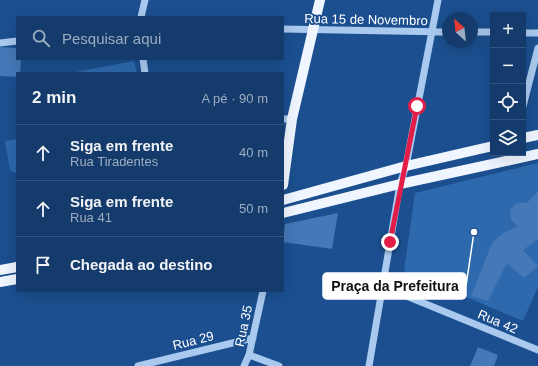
<!DOCTYPE html>
<html lang="pt">
<head>
<meta charset="utf-8">
<style>
  body { margin:0; font-family:Arial,sans-serif; background:#1d4271; color:#f1f3f6 }
  .controls { position:absolute; right:12px; top:12px; display:grid; overflow:hidden; border-radius:0px; box-shadow:0 4px 16px #0002 }
  .controls button { width:36px; height:36px; display:grid; place-items:center; padding:0; border:0; border-bottom:1px solid #33557e; background:#143b6b; color:#f1f3f6; font:20px sans-serif }
  .compass { position:absolute; left:442px; top:12px; width:36px; height:36px; border-radius:50%; background:#143b6b; box-shadow:0 4px 16px #0002; rotate:333deg }
  .stop { position:absolute; width:12px; height:12px; margin:-9px; border:3px solid #e11d48; border-radius:50%; background:#fff }
  .stop.end { background:#e11d48; border-color:#fff; box-shadow:0 1px 4px #0008 }
  .list { margin:0; padding:0; list-style:none }
  h2 { display:flex; justify-content:space-between; align-items:center; height:52px; margin:0; padding:0 16px; font-size:17px }
  h2 small { font-size:13px; font-weight:400; color:#9dadc1 }
  .list li { display:grid; grid-template-columns:26px 1fr auto; gap:12px; align-items:center; box-sizing:border-box; height:56px; padding:0 16px; border-top:1px solid #33557e }
  .list b { display:block; font-size:15px; white-space:nowrap }
  .list p { margin:0; font-size:13px; white-space:nowrap; color:#9dadc1 }
  .list em { font-size:13px; font-style:normal; color:#9dadc1 }
  .icon { flex:none; width:22px; height:22px; fill:none; stroke:currentColor; stroke-width:2; stroke-linecap:round; stroke-linejoin:round }
  .map { position:relative; flex:none; width:538px; height:366px; overflow:hidden }
  .search { position:absolute; background:#143b6b; box-shadow:0 4px 16px #0002; left:16px; top:16px; width:268px; height:44px; display:flex; align-items:center; gap:10px; box-sizing:border-box; padding:0 14px; border-radius:0px; color:#9dadc1; font-size:15px }
  .panel { position:absolute; background:#143b6b; box-shadow:0 4px 16px #0002; left:16px; top:72px; width:268px; height:220px; border-radius:0px }
  .map>svg:first-child { display:block }
  .green { fill:#2e69ad }
  .building { fill:#4478b7 }
  .lines { fill:none; stroke-linecap:round; stroke-linejoin:round }
  .minor { stroke:#a9c9ee; stroke-width:7 }
  .major { stroke:#f0f6ff; stroke-width:10 }
  .route { stroke:#e11d48; stroke-width:5 }
  .labels { text-anchor:middle; stroke-width:3.5; stroke-linejoin:round; paint-order:stroke }
  .street-label { font-size:13px; fill:#fff; stroke:#1b4f8f }
  .leader { fill:none; stroke:#fff; stroke-width:1.5 }
  .callout-dot { fill:#fff; stroke:#1b4f8f; stroke-width:1.5 }
  .callout { fill:#fff; stroke:#fff; stroke-width:1.5 }
  .callout-label { font-size:14px; text-anchor:middle; font-weight:bold; fill:#111 }
</style>
</head>
<body>
<div class="map">
<svg width="538" height="366" viewBox="0 0 538 366">
  <rect width="100%" height="100%" fill="#1b4f8f"/>
  <path class="green" d="M134 61 137 73H70Z
    M17 139V173L10 171 5 141Z
    M538 163V287L523 321 404 271 415 193Z"/>
  <path class="building" d="M0 47 17 48V59H21L20 73H17V77L0 76Z
    M538 191V239L523 250 538 266 524 278 507 263 488 301 471 296 492 243 503 233 518 226 511 220 510 210 517 203H527Z
    M338 213 332 249 283 242 285 224Z
    M478 347 498 355 494 366H470Z"/>
  <g class="lines">
    <path class="minor" d="M141 17 145 0
      M283 29 448 32
      M472 32H493
      M523 33H538
      M0 43 17 41
      M143 59 145 73
      M523 106 538 48
      M283 119H292
      M382 286 538 350
      M249 355 279 366
      M138 366 253 338
      M244 366 249 355 263 291
      M369 366 400 184 406 166 438 0"/>
    <path class="major" d="M523 138 538 135
      M283 185 292 119 320 0
      M283 200 406 166 493 146
      M283 213 400 184 538 154
      M0 270 17 267
      M0 282 17 279"/>
  </g>
  <g class="lines">
    <path class="route" d="M390 242 417 106"/>
  </g>
  <g class="labels">
    <g class="street-label">
      <text transform="translate(366 19) rotate(1)" y="5">Rua 15 de Novembro</text>
      <text transform="translate(498 321) rotate(23)" y="5">Rua 42</text>
      <text transform="translate(243 326) rotate(-78)" y="5">Rua 35</text>
      <text transform="translate(193 340) rotate(-14)" y="5">Rua 29</text>
    </g>
  </g>
  <path class="leader" d="M474 232L466 286"/>
  <circle class="callout-dot" cx="474" cy="232" r="4"/>
  <rect class="callout" x="323" y="273" width="143" height="26" rx="4"/>
  <g class="callout-label">
    <text x="395" y="291">Praça da Prefeitura</text>
  </g>
</svg>
<div class="controls">
<button>+</button>
<button>−</button>
<button><svg class="icon" aria-label="locate" viewBox="0 0 24 24"><circle cx="12" cy="12" r="6"/><path d="M12 2v4M12 18v4M2 12h4M18 12h4"/></svg></button>
<button><svg class="icon" aria-label="layers" viewBox="0 0 24 24"><path d="M12 4l9 5-9 5-9-5zM3 14l9 5 9-5"/></svg></button>
</div>
<svg class="compass" viewBox="-18 -18 36 36"><path d="M0-13l5 13h-10z" fill="#e53935"/><path d="M0 13l5-13h-10z" fill="#9dadc1"/></svg>
<div class="stop" style="left:417px;top:106px"></div>
<div class="stop end" style="left:390px;top:242px"></div>
<div class="search"><svg class="icon" aria-label="search" viewBox="0 0 24 24"><circle cx="10" cy="10" r="6"/><path d="M15 15l6 6"/></svg>Pesquisar aqui</div>
<section class="panel">
<h2>2 min<small>A pé · 90 m</small></h2>
<ul class="list">
<li><svg class="icon" aria-label="ahead" viewBox="0 0 24 24"><path d="M12 20V5M6 11l6-6 6 6"/></svg><div><b>Siga em frente</b><p>Rua Tiradentes</p></div><em>40 m</em></li>
<li><svg class="icon" aria-label="ahead" viewBox="0 0 24 24"><path d="M12 20V5M6 11l6-6 6 6"/></svg><div><b>Siga em frente</b><p>Rua 41</p></div><em>50 m</em></li>
<li><svg class="icon" aria-label="arrive" viewBox="0 0 24 24"><path d="M6 21V4h12l-3 4 3 4H6"/></svg><div><b>Chegada ao destino</b></div></li>
</ul>
</section>
</div>
</body>
</html>
